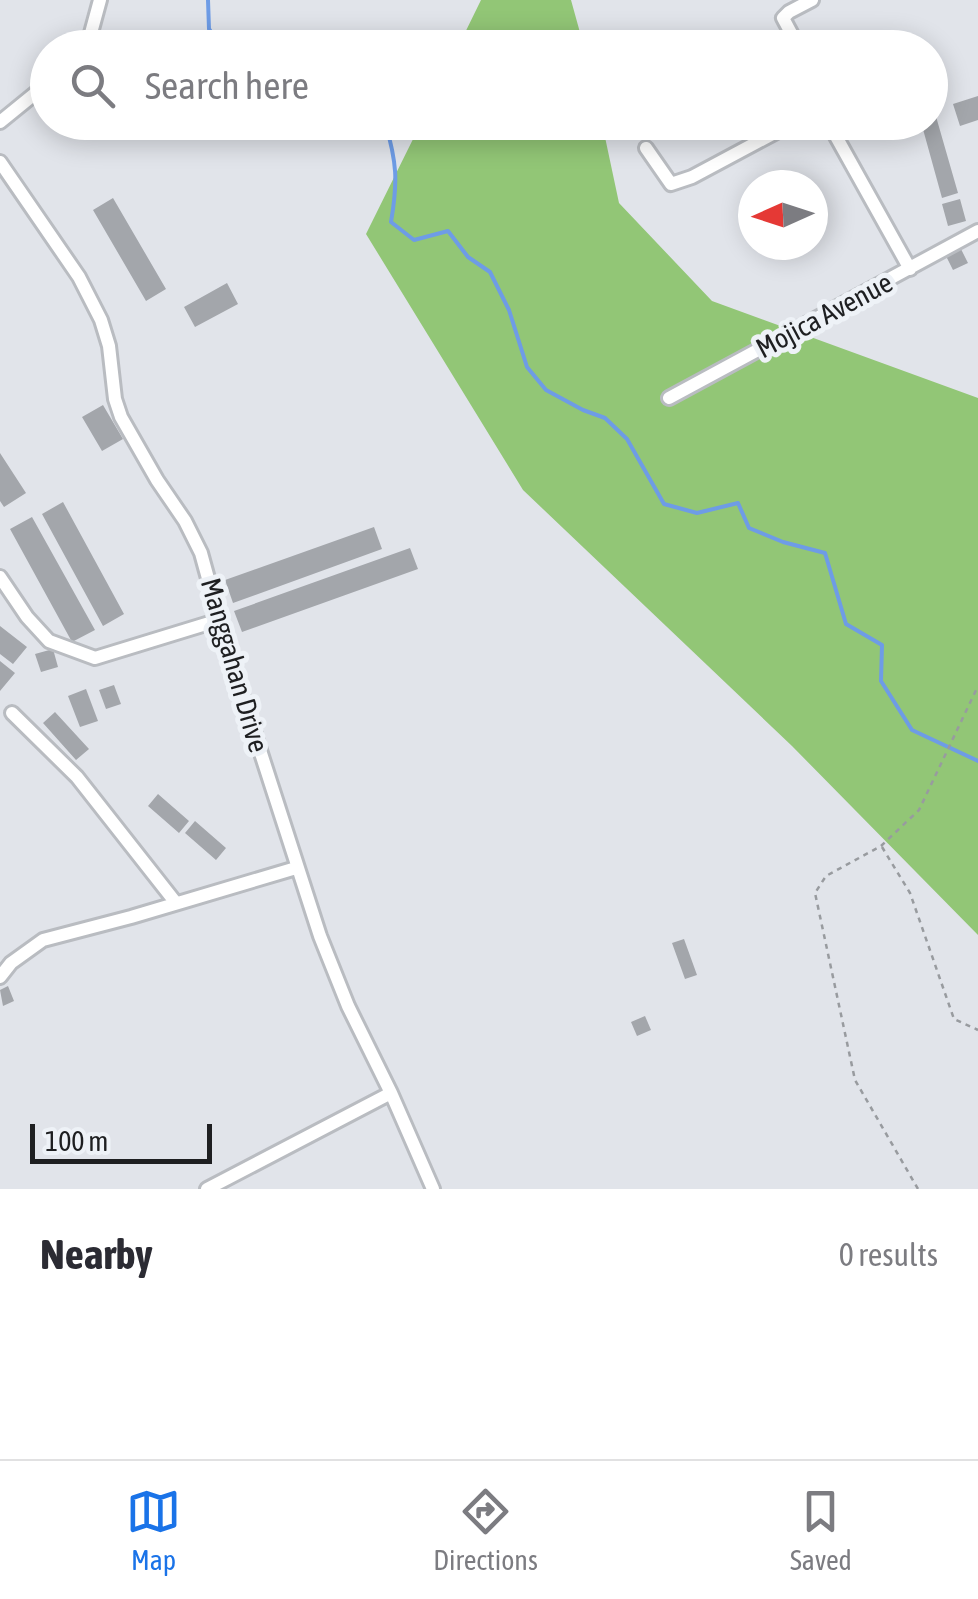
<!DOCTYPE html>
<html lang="en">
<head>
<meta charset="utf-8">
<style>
  body { margin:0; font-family:"Asap Condensed",sans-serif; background:#f2f2f3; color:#2b2b33 }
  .compass { position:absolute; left:738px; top:170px; width:90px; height:90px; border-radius:50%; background:#fff; box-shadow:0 5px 25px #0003; rotate:267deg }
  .scale { position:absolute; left:30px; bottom:25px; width:182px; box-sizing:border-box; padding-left:10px; border:5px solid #1e1f21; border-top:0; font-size:28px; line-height:35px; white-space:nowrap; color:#1e1f21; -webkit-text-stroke:8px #eef2f7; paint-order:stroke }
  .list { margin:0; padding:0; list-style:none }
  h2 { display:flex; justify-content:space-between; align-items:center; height:130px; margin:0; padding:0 40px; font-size:42px }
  h2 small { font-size:32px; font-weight:400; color:#7c7c81 }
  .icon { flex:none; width:55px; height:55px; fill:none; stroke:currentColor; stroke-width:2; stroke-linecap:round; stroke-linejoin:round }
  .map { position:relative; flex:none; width:978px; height:1189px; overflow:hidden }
  .search { position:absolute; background:#fff; box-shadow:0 5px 25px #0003; left:30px; right:30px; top:30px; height:110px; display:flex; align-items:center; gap:25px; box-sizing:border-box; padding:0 35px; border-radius:55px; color:#7c7c81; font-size:38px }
  .sheet { height:270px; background:#fff }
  nav { display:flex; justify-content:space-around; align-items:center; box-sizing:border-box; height:140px; border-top:2px solid #e1e1e2; background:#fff; font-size:28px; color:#7c7c81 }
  nav a { display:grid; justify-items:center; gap:5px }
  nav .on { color:#1a73e8 }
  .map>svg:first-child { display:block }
  .forest { fill:#92c676 }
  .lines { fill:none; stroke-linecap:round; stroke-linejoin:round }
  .stream { stroke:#6e9ce6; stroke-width:4 }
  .building { fill:#a3a6ab }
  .minor-casing { stroke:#b9bcc1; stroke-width:18 }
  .path { stroke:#989b9f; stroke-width:2.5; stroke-dasharray:5 5; stroke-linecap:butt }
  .minor { stroke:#fff; stroke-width:12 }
  .labels { text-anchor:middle; stroke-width:10; stroke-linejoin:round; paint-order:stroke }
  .street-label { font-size:28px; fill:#1e1f21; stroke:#eef2f7 }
</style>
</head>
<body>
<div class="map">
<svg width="978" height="1189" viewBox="0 0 978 1189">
  <rect width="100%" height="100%" fill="#e1e4ea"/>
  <path class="forest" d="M481 0H571L584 47H458Z
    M421 123H602L619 203 712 301 978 398V935L792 746 523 490 366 234Z"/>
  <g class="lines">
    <path class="stream" d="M208 0 209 29 222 48
      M385 122C397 163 398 181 391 222L414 240 448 231 468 257 490 272 509 310 527 367 546 390 583 410 605 418 627 439 664 504 697 513 738 503 749 528 783 542 825 553 846 624 882 645 881 681 912 730 978 761"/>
  </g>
  <path class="building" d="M978 96V120L960 126 953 104Z
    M935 113 958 193 942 198 921 122H930V114Z
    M113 198 166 289 146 301 93 210Z
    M960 199 966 221 948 226 942 204Z
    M961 249 968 263 953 270 946 256Z
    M227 283 238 304 195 327 184 307Z
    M103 405 123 439 102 451 82 417Z
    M0 453 26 493 4 507 0 501Z
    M63 502 124 614 103 626 42 514Z
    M32 517 95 630 72 642 10 529Z
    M374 527 382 549 233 603 225 580Z
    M410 548 418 569 242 632 234 611Z
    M0 626 27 647 13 664 0 654Z
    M53 649 58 667 41 672 35 654Z
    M0 661 15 673 0 691Z
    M114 685 121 704 106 709 99 690Z
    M86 689 98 721 80 727 68 696Z
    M55 712 89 749 76 760 43 723Z
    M158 794 189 821 179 833 148 806Z
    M195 821 226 848 216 860 185 833Z
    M684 939 697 975 685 979 672 943Z
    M8 986 14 1001 3 1006 0 990Z
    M645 1016 651 1030 637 1036 631 1022Z"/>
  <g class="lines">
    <defs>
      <path id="minor" d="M83 48 91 33 100 0
        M799 48 783 18 789 12 812 0
        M0 122 48 83
        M828 122 910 269
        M646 148 671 184 692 177 795 122
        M0 162 79 277 101 320 109 346 115 399 121 417 157 480 185 521 201 553 228 651 320 936 348 1006 391 1093 433 1189
        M669 398 978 231
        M0 577 27 617 49 641 95 658 219 620
        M12 713 77 777 176 903
        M0 977 11 963 43 940 131 917 296 868
        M207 1189 391 1093"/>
    </defs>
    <use href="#minor" class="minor-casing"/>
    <path class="path" d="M882 847 910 893 954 1019 978 1030
      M918 1189 855 1080 815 893 826 876 881 846 919 810 978 686"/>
    <use href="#minor" class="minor"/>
  </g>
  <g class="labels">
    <g class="street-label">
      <text transform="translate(824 315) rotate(-28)" y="10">Mojica Avenue</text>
      <text transform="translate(235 665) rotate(74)" y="10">Manggahan Drive</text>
    </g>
  </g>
</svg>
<svg class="compass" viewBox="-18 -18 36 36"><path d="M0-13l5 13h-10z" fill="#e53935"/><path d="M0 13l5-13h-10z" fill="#7c7c81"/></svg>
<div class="scale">100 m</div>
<div class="search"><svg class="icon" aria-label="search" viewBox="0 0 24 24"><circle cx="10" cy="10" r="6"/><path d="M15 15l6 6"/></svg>Search here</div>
</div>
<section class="sheet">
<h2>Nearby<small>0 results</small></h2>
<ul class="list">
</ul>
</section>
<nav>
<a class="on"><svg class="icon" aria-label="map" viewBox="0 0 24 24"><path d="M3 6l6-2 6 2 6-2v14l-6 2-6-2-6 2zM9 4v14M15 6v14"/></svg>Map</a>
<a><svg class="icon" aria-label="directions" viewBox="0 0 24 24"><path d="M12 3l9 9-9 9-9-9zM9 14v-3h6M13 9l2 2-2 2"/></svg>Directions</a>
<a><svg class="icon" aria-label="saved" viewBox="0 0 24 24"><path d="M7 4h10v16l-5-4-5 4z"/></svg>Saved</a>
</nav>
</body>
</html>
